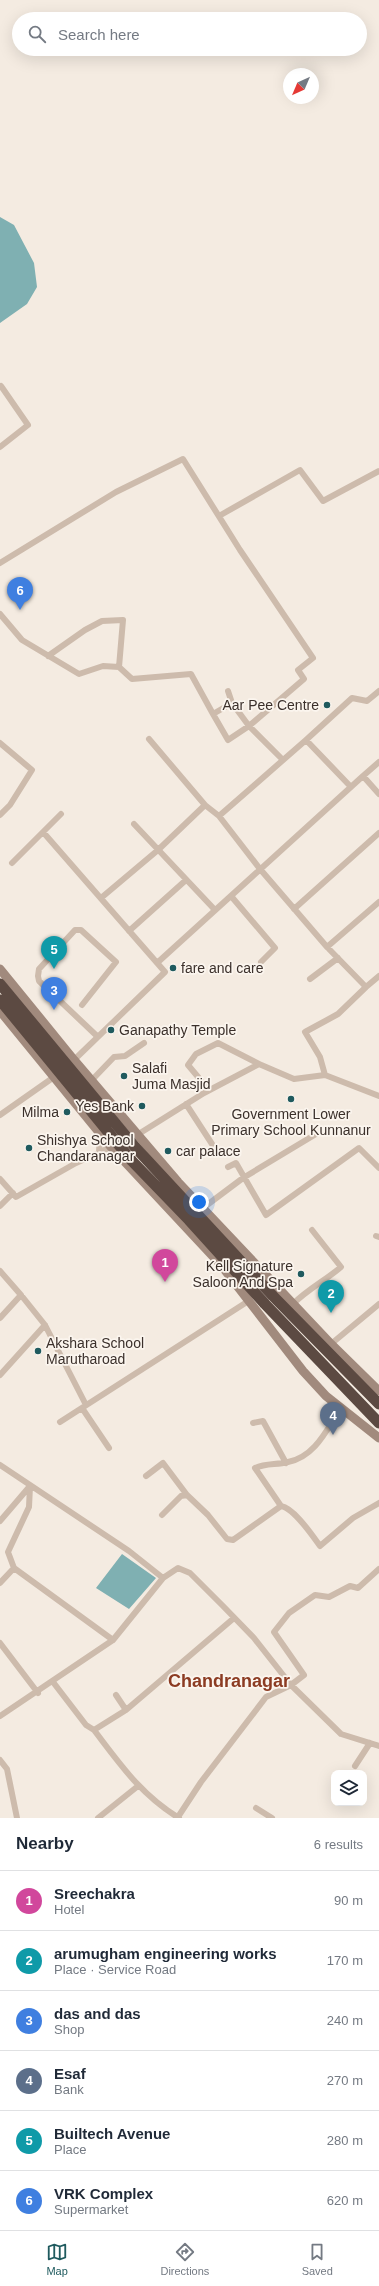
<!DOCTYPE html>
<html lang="en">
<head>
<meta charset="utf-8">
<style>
  body { margin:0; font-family:Helvetica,sans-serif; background:#f6f6f7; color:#1f2937 }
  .controls { position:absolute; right:12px; bottom:12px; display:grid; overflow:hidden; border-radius:8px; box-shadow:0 4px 16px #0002 }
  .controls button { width:36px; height:36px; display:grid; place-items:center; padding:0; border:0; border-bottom:1px solid #e0e1e3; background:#fff; color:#1f2937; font:20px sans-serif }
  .compass { position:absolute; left:283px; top:68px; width:36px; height:36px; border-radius:50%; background:#fff; box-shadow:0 4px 16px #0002; rotate:224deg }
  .you { position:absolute; left:199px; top:1202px; width:14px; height:14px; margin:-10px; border:3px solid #fff; border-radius:50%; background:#1a73e8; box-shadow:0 0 0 6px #1a73e833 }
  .badge { display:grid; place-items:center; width:26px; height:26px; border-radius:50%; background:#1f5a5e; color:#fff; font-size:13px; font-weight:700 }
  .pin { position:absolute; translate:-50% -33px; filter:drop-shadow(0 1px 2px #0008) }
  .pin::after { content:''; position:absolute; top:21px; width:14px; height:12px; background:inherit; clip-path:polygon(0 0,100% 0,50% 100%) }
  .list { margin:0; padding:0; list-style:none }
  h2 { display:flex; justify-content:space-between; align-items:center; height:52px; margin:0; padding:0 16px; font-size:17px }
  h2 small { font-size:13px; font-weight:400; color:#747a83 }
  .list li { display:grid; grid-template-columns:26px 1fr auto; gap:12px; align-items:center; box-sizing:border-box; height:60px; padding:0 16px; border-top:1px solid #e0e1e3 }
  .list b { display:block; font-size:15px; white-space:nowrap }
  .list p { margin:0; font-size:13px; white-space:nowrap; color:#747a83 }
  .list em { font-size:13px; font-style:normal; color:#747a83 }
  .icon { flex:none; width:22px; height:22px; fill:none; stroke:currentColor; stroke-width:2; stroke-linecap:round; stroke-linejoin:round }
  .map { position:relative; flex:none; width:379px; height:1818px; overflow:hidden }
  .search { position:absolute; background:#fff; box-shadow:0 4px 16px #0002; left:12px; right:12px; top:12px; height:44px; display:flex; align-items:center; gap:10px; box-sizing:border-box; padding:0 14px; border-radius:22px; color:#747a83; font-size:15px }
  .sheet { height:412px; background:#fff }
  nav { display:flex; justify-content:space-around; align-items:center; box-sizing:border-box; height:56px; border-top:1px solid #e0e1e3; background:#fff; font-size:11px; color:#747a83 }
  nav a { display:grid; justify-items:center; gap:2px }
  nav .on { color:#1f5a5e }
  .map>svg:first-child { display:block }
  .water { fill:#7fb0b2 }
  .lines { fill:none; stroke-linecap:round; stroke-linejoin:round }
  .street { stroke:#cdbbac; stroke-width:6 }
  .secondary { stroke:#a18a7d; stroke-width:9 }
  .highway { stroke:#5c4a42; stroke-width:11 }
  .poi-dot { fill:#1f5a5e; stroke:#fbf5ee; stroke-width:1.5 }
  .labels { text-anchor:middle; stroke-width:3.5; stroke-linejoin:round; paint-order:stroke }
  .poi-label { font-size:14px; fill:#3b302b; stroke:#fbf5ee; text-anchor:start }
  .district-label { font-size:18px; font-weight:bold; fill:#8c3b22; stroke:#fbf5ee }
</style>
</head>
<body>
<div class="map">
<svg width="379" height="1818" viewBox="0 0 379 1818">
  <rect width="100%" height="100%" fill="#f4ebe1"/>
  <path class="water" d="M0 217 14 225 34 263 37 287 27 304 0 323Z
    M122 1554 156 1578 129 1609 96 1588Z"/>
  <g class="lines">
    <path class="street" d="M0 387 1 386 28 425 0 447
      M219 516 300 470 323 501 379 471
      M0 563 116 492 183 459 240 550 313 658 298 670 304 679 249 726 228 740 213 714
      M0 614 22 640 79 674 103 666 119 667 132 679 191 674 213 714 232 703 249 726 283 760
      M48 656 85 630 102 621 123 620 119 667
      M228 691 232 703
      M149 739 205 805
      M306 740 352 698 367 701 379 691
      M0 743 32 770 10 805 0 815
      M363 776 379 762
      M351 787 306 740 219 816 260 869 327 947 379 902
      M134 824 215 910
      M43 832 61 814
      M12 863 43 832 165 972 74 1060
      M231 896 275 948 261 962
      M101 898 158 850 205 805 219 816
      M294 909 379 833
      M129 931 186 880
      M327 947 366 987 379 976
      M157 963 363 776 379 794
      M310 979 338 958
      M82 1005 116 962 81 930H75L39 969 38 976 39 981 98 1037
      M325 1075 320 1057 305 1032 338 1014 366 987
      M91 1081 114 1057 125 1056 144 1043
      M209 1090 188 1065 196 1054 218 1043 259 1064
      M186 1104 212 1144
      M0 1115 54 1077
      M137 1135 204 1093 259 1064 294 1079 325 1075 379 1096
      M99 1153 100 1133
      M228 1167 236 1163 266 1215 359 1148 379 1168
      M0 1179 16 1197 76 1163 111 1147
      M0 1206 13 1193
      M203 1208 243 1178 316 1134
      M376 1236 379 1237
      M0 1271 21 1295
      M293 1304C308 1289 326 1280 341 1267L312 1230
      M0 1318 21 1295 45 1325 86 1405
      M331 1344 379 1304
      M0 1375 45 1325
      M82 1408 109 1448
      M60 1422 250 1300
      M253 1423 263 1421 286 1463
      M0 1465 129 1551 163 1578
      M146 1476 163 1463 187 1495
      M281 1506 255 1468C266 1463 276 1465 288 1462 315 1457 327 1429 341 1408
      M162 1515 181 1496 187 1495 208 1515 227 1539 233 1540 281 1506C294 1508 312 1535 320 1546L353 1518 379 1503
      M0 1521 30 1486
      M14 1568 8 1552 29 1507 30 1486
      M0 1583 14 1568 113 1640 163 1578 178 1568 190 1573 223 1606 254 1638 291 1685 341 1734 379 1746
      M0 1643 38 1693
      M53 1682 86 1725 94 1730
      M116 1695 126 1710 94 1730C120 1764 141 1795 179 1818
      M126 1710 234 1618
      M0 1716 113 1640
      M0 1760 7 1769 17 1818
      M355 1766 370 1743
      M256 1808 272 1818
      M178 1817 201 1782 266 1697 291 1685 304 1675 274 1632 289 1613 315 1595 329 1597 350 1586 358 1588 379 1569
      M98 1818 138 1786"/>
    <path class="secondary" d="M0 969 74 1060 178 1182 331 1344 379 1391
      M0 1011 111 1147 221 1265 303 1371 326 1396 379 1438"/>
    <path class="highway" d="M0 984 135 1147 273 1296 379 1404
      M0 1000 132 1161 189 1220 265 1304 379 1423"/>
  </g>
  <g class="poi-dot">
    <circle cx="327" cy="705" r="4"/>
    <circle cx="173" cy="968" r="4"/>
    <circle cx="111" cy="1030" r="4"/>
    <circle cx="124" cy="1076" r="4"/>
    <circle cx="291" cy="1099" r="4"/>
    <circle cx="142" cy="1106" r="4"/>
    <circle cx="67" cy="1112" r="4"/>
    <circle cx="29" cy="1148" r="4"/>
    <circle cx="168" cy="1151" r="4"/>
    <circle cx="301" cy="1274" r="4"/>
    <circle cx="38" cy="1351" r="4"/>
  </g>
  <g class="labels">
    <g class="poi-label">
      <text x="319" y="710" text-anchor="end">Aar Pee Centre</text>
      <text x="181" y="973">fare and care</text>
      <text x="119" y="1035">Ganapathy Temple</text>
      <text x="132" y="1073">Salafi<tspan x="132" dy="16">Juma Masjid</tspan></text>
      <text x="134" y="1111" text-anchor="end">Yes Bank</text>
      <text x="59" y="1117" text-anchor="end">Milma</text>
      <text x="291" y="1119" text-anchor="middle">Government Lower<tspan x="291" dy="16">Primary School Kunnanur</tspan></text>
      <text x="37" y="1145">Shishya School<tspan x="37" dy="16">Chandaranagar</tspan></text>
      <text x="176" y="1156">car palace</text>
      <text x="293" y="1271" text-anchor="end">Kell Signature<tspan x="293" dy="16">Saloon And Spa</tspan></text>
      <text x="46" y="1348">Akshara School<tspan x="46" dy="16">Marutharoad</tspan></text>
    </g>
    <g class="district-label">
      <text x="229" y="1687">Chandranagar</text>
    </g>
  </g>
</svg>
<div class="controls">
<button><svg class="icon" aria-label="layers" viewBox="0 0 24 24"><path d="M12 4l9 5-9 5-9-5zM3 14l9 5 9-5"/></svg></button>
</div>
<svg class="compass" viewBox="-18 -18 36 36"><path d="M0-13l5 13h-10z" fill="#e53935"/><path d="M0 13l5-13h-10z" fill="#747a83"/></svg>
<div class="you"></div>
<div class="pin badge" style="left:165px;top:1282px;background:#d1479c">1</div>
<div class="pin badge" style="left:331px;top:1313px;background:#0f9aa8">2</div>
<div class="pin badge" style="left:54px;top:1010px;background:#3f7fe0">3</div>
<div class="pin badge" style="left:333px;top:1435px;background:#5c6f8a">4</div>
<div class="pin badge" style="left:54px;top:969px;background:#0f9aa8">5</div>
<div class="pin badge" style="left:20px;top:610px;background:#3f7fe0">6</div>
<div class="search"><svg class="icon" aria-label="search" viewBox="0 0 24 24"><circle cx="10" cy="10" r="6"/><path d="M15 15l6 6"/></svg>Search here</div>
</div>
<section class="sheet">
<h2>Nearby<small>6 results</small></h2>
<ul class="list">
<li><span class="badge" style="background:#d1479c">1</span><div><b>Sreechakra</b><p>Hotel</p></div><em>90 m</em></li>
<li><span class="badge" style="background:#0f9aa8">2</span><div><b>arumugham engineering works</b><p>Place · Service Road</p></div><em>170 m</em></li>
<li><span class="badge" style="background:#3f7fe0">3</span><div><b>das and das</b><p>Shop</p></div><em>240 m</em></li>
<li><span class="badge" style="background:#5c6f8a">4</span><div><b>Esaf</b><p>Bank</p></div><em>270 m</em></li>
<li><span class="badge" style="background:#0f9aa8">5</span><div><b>Builtech Avenue</b><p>Place</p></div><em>280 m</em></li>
<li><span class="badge" style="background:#3f7fe0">6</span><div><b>VRK Complex</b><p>Supermarket</p></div><em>620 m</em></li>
</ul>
</section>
<nav>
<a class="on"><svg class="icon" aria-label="map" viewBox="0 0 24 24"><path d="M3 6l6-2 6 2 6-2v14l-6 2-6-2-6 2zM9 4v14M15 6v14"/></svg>Map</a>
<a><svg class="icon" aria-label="directions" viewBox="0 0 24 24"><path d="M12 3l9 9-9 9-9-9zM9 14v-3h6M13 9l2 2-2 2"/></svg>Directions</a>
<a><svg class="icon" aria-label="saved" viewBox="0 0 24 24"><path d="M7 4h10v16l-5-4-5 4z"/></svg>Saved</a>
</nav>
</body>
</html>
